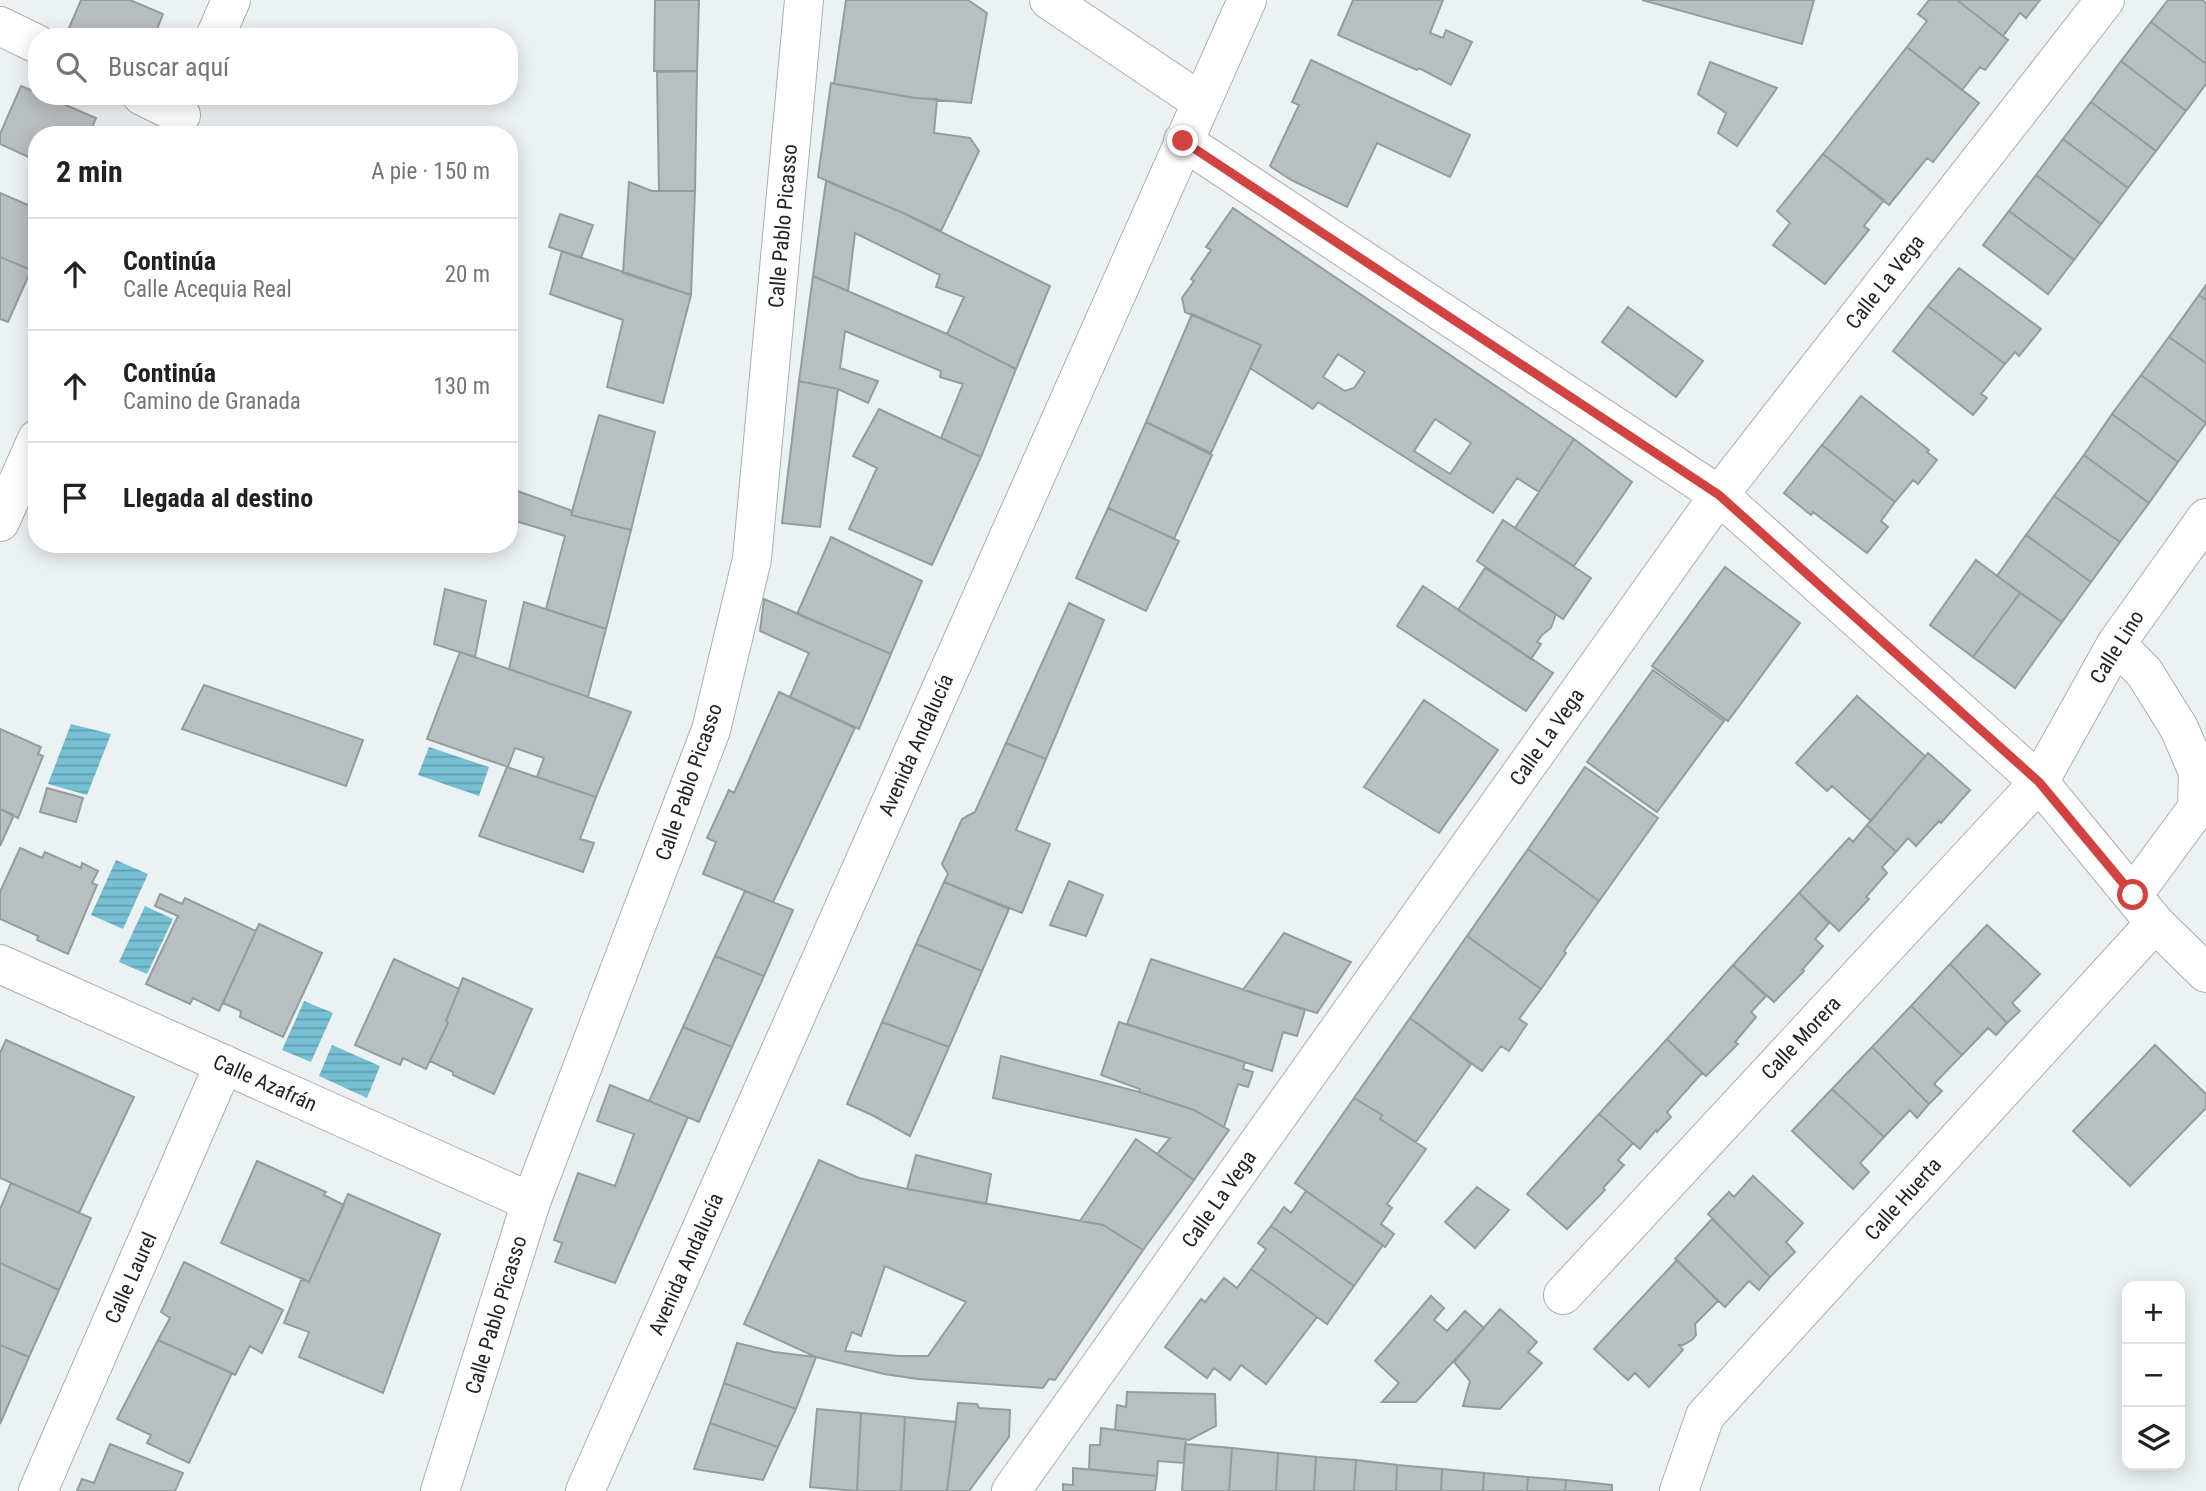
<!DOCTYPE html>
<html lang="es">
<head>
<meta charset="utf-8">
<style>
  body { margin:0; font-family:"Roboto Condensed",sans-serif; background:#f2f2f2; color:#202124 }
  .controls { position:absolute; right:21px; bottom:21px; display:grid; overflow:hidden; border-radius:14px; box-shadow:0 4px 18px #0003 }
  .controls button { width:63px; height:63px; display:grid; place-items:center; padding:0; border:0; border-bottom:2px solid #e0e0e0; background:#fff; color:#202124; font:35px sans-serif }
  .stop { position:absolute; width:21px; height:21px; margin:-16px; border:5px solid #d14240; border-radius:50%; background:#fff }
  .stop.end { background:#d14240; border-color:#fff; box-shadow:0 2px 7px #0008 }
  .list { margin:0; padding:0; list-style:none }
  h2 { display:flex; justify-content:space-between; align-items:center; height:91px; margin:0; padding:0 28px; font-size:30px }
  h2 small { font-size:23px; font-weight:400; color:#757577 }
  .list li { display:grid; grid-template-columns:46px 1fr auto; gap:21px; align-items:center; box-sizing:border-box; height:112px; padding:0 28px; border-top:2px solid #e0e0e0 }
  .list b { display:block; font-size:26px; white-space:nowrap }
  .list p { margin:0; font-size:23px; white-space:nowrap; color:#757577 }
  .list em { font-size:23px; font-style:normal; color:#757577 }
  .icon { flex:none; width:38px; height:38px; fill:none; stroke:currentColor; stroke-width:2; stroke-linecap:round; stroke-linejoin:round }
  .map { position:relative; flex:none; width:2206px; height:1491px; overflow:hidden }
  .search { position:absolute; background:#fff; box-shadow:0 4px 18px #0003; left:28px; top:28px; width:490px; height:77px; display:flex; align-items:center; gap:18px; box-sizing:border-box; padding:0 24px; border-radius:28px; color:#757577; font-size:26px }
  .panel { position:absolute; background:#fff; box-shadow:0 4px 18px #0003; left:28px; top:126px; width:490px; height:427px; border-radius:28px }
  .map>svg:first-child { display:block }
  .water { fill:url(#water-rules) }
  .building { fill:#b9bfc1; stroke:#969c9e; stroke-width:2; fill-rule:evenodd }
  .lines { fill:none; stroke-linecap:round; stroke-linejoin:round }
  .street-casing { stroke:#a9b0b1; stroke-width:40 }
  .secondary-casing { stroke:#a9b0b1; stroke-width:40 }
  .street { stroke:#fff; stroke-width:38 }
  .secondary { stroke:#fff; stroke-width:38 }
  .route { stroke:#d14240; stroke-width:9 }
  .labels { text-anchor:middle; stroke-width:5; stroke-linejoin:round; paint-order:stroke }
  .street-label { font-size:21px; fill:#222425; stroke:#fdfeff }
</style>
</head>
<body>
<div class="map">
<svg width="2206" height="1491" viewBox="0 0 2206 1491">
  <defs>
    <pattern id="water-rules" width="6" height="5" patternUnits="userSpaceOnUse" patternTransform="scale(1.75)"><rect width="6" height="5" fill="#77c0d3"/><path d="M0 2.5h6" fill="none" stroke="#619cab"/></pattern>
  </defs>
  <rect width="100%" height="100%" fill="#ecf2f4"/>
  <path class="water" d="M71 724 111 734 87 795 48 784Z
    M429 747 489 767 479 796 418 775Z
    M116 860 148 874 123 929 91 915Z
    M145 906 173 919 147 974 119 962Z
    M304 1001 333 1013 311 1062 282 1050Z
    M332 1045 380 1066 367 1098 319 1076Z"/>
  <path class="building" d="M81 0H130L163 14 154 37H69L66 35Z
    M655 0H699L697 71H654Z
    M846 0H968L987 13 971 103 915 98 834 84Z
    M1353 0H1443L1430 33 1443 38 1446 30 1472 42 1451 85 1419 68 1417 70 1338 35Z
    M1642 0H1814L1802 44Z
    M1929 0H1957L2008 40 1985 70 1980 67 1962 90 1907 47 1927 21 1918 14Z
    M1957 0H2040L2026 18 2020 13 2003 36Z
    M2168 0H2202L2206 3V64L2151 22Z
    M2151 22 2206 64V84L2186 111 2121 61Z
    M1907 47 1979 103 1933 162 1927 158 1889 205 1823 154Z
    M1311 60 1470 135 1450 177 1377 143 1347 207 1291 180 1270 166 1299 105 1292 102Z
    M2121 61 2186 111 2156 151 2091 102Z
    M1710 62 1777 88 1737 146 1718 133 1726 113 1698 94Z
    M697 71 695 191H659L657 72Z
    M831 83 915 98 937 99 934 133 970 138 979 151 941 231 901 212 818 177Z
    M21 86 37 93V96H45L96 118 89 135H37V161L0 144V134Z
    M2091 102 2156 151 2128 188 2063 139Z
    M2063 139 2128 188 2101 224 2036 175Z
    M1823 154 1884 200 1864 226 1869 230 1825 284 1773 245 1790 223 1777 211Z
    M2036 175 2101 224 2074 260 2009 211Z
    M826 181 901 212 1050 286 1016 369 947 334 964 297 936 287 940 275 855 233 848 291 813 276Z
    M629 182 652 191H695L691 295 623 273Z
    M0 193 37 209V256L31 270 0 257Z
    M1233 208 1574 439 1539 492 1517 478 1493 513 1318 402 1313 409 1250 368 1261 345 1185 312 1182 298 1194 281 1191 279 1211 250 1206 247ZM1338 354 1365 372 1354 388 1345 391 1323 377ZM1435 419 1471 443 1450 474 1414 451Z
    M2009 211 2074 260 2048 294 1983 245Z
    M560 214 593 225 581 258 549 247Z
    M562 251 691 295 663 403 607 387 623 320 550 294Z
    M0 257 31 270 8 322 0 319Z
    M1959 268 2041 329 2019 356 2015 352 2005 364 1928 306Z
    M813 276 947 334 1016 369 981 457 941 438 963 384 940 377 941 371 845 331 840 368 878 381 868 403 838 389 799 381Z
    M2206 285V300L2199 295Z
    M2199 295 2206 300V363L2169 337Z
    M1928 306 2005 364 1981 394 1987 398 1973 415 1893 351Z
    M1628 307 1703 361 1676 397 1602 342Z
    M1192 314 1261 345 1211 453 1146 422Z
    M2169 337 2206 363V423L2141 375Z
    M2141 375 2206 423 2178 462 2112 414Z
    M799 381 838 389 820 527 782 523Z
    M1861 396 1929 450 1927 452 1937 460 1918 484 1913 480 1895 502 1822 445Z
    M879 409 981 457 932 565 849 529 877 468 853 456Z
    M2112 414 2178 462 2149 503 2084 455Z
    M599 415 655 432 631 530 571 515Z
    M1146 422 1212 455 1174 539 1108 508Z
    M1574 439 1632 482 1574 566 1515 528Z
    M1822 445 1895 502 1881 521 1888 527 1867 553 1813 512 1811 515 1784 493Z
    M2084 455 2149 503 2120 542 2054 496Z
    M509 488 573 511 571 515 631 530 606 629 546 609 565 536 509 519Z
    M2054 496 2120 542 2091 582 2026 535Z
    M1108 508 1179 541 1146 611 1076 578Z
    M1503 520 1591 578 1563 619 1477 561Z
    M2026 535 2091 582 2062 622 1997 576Z
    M831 537 922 581 891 654 797 614Z
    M1976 560 2020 593 1973 657 1930 625Z
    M1725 567 1800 623 1728 721 1652 666Z
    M1485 568 1556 614 1551 628 1542 635 1537 642 1541 644 1531 659 1458 610Z
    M1423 586 1553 673 1526 711 1397 626Z
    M445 589 486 601 475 657 434 644Z
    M2020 593 2062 622 2015 688 1973 657Z
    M764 599 891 654 859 729 790 697 809 653 760 631Z
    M524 602 606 629 588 697 509 669Z
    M1069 603 1104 620 1046 759 1006 743Z
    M460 652 631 712 596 797 537 777 544 758 515 748 508 767 427 739Z
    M1653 670 1724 721 1657 812 1587 762Z
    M204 685 363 740 346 786 182 729Z
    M779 692 855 728 773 902 703 874 716 842 707 838 729 790 734 793Z
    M1857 696 1925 756 1871 821 1832 786 1827 791 1796 763Z
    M1424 700 1498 750 1439 833 1364 787Z
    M0 729 41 747 38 754 43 756 18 818 0 809Z
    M1006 743 1046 759 1016 830 1050 844 1022 913 944 882 948 874 942 864 962 819 975 812Z
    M1928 753 1970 790 1941 823 1939 821 1916 846 1908 838 1896 852 1867 825Z
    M507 767 596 797 580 839 594 843 583 872 479 836Z
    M1585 767 1658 818 1599 901 1528 849Z
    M47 788 83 798 76 822 40 812Z
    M0 809 14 815 0 846Z
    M1867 825 1896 852 1882 867 1887 873 1866 897 1869 899 1839 931 1799 893 1849 838 1853 842Z
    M20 848 42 858 45 852 81 868 82 863 98 871 92 883 97 885 68 954 37 940 38 936 0 919V892Z
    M1528 849 1599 901 1564 951 1566 953 1541 989 1467 936Z
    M1069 881 1103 895 1086 936 1050 925Z
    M944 882 1009 909 982 971 916 944Z
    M745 891 793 910 764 976 715 956Z
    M1799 893 1829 923 1815 939 1823 946 1802 970 1804 971 1774 1002 1733 965Z
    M160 894 182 904 185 898 256 931 219 1011 193 998 190 1004 146 984 178 916 155 906Z
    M259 924 322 953 283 1037 240 1017 241 1011 223 1003Z
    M1987 925 2040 974 2012 1003 2020 1011 2007 1023 1950 964Z
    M1284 933 1351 962 1317 1013 1243 990Z
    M1467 936 1541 989 1519 1019 1527 1024 1509 1051 1501 1046 1482 1071 1410 1018Z
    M916 944 982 971 949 1047 882 1022Z
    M715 956 764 976 732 1047 683 1027Z
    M394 959 459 989 446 1021 448 1023 426 1069 403 1058 400 1065 355 1045Z
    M1151 959 1305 1010 1297 1036 1283 1032 1272 1071 1127 1024Z
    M1950 964 2007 1023 1996 1035 1988 1028 1962 1055 1911 1006Z
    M1733 965 1766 996 1751 1012 1756 1017 1735 1042 1738 1044 1706 1076 1667 1039Z
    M463 978 532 1009 494 1094 453 1075V1072L430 1061 448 1023 446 1021Z
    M1911 1006 1962 1055 1934 1084 1942 1091 1929 1104 1872 1047Z
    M1410 1018 1471 1064 1416 1142 1380 1119 1382 1115 1354 1098Z
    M882 1022 949 1047 910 1136 872 1115 847 1104Z
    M1119 1022 1245 1062 1243 1069 1253 1072 1248 1087 1238 1084 1224 1127 1194 1110 1139 1092 1140 1089 1101 1075Z
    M683 1027 732 1047 699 1122 649 1101Z
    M1667 1039 1702 1073 1667 1112 1671 1117 1657 1132 1656 1130 1640 1149 1599 1114Z
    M6 1040 134 1097 79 1213 0 1178V1053Z
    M2155 1045 2206 1094V1108L2130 1186 2073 1131Z
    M1872 1047 1929 1104 1917 1118 1910 1110 1884 1137 1832 1089Z
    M1001 1056 1139 1092 1194 1110 1229 1130 1194 1180 1157 1154 1170 1138 993 1098Z
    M610 1085 688 1117 615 1283 555 1262 562 1243 554 1240 578 1173 615 1186 634 1134 597 1121Z
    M1832 1089 1884 1137 1860 1163 1869 1172 1853 1189 1792 1131Z
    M1354 1098 1382 1115 1380 1119 1426 1149 1387 1204 1392 1208 1381 1224 1394 1234 1385 1247 1295 1183Z
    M1599 1114 1633 1143 1618 1160 1624 1165 1603 1188 1605 1190 1567 1229 1527 1194Z
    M1136 1139 1194 1180 1143 1250 1103 1225 1080 1221Z
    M916 1155 991 1174 986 1204 907 1189Z
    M819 1160 859 1178 907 1189 1103 1225 1143 1250 1055 1380 1049 1379 1043 1388 918 1379 884 1374 816 1357 744 1324ZM885 1266 966 1302 928 1356H899L845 1351 852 1332 861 1336Z
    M257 1161 326 1192 324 1195 344 1205 309 1282 221 1243Z
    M1753 1176 1803 1223 1786 1242 1795 1252 1770 1277 1708 1214 1729 1192 1734 1197Z
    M11 1183 91 1218 59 1290 0 1263V1209Z
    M1477 1187 1509 1210 1475 1248 1445 1222Z
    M1306 1191 1383 1245 1354 1286 1271 1226 1284 1207 1291 1213Z
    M348 1194 440 1234 383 1393 299 1357 309 1332 284 1323 302 1278 309 1282Z
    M1712 1219 1770 1277 1759 1290 1749 1281 1725 1307 1675 1259Z
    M1271 1226 1354 1286 1327 1324 1251 1269 1266 1249 1258 1243Z
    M1677 1260 1718 1301 1695 1324 1696 1335 1692 1340 1683 1345H1679L1683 1350 1649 1387 1635 1373 1628 1380 1594 1349Z
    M184 1262 283 1310 262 1353 250 1346 235 1375 158 1340 170 1318 161 1312Z
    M0 1263 59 1290 29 1357 0 1345Z
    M1251 1269 1317 1317 1266 1384 1241 1365 1230 1380 1214 1368 1207 1378 1165 1347 1201 1299 1205 1302 1224 1278 1237 1288Z
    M1431 1296 1444 1308 1434 1320 1447 1331 1465 1311 1484 1328 1416 1402H1382L1399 1383 1375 1361Z
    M1500 1309 1537 1342 1528 1352 1542 1363 1500 1409 1463 1406 1470 1381 1454 1362Z
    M158 1340 232 1373 189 1463 147 1443 151 1435 117 1419Z
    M737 1343 774 1352 816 1357 796 1409 724 1383Z
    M0 1345 29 1357 0 1424Z
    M724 1383 796 1409 778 1447 710 1423Z
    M1127 1392 1215 1394 1216 1426 1189 1440 1115 1430 1117 1405 1126 1407Z
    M958 1403 977 1404 979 1408 1010 1410 1009 1437 969 1491H947Z
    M817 1409 861 1413 857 1491 810 1487Z
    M861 1413 905 1417 901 1491H857Z
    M905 1417 956 1422 947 1491H901Z
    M710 1423 778 1447 763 1480 694 1469Z
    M1101 1428 1186 1439 1184 1463 1158 1461 1157 1476 1089 1469 1090 1445H1100Z
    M110 1444 183 1473 175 1491H77L82 1479 94 1483Z
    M1185 1444 1232 1448 1229 1491H1182Z
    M1232 1448 1278 1453 1276 1491H1229Z
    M1278 1453 1316 1457 1314 1491H1276Z
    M1316 1457 1356 1460 1354 1491H1314Z
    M1356 1460 1397 1465 1396 1491H1354Z
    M1397 1465 1442 1469 1441 1491H1396Z
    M1073 1468 1157 1476 1155 1491H1063V1484L1073 1485Z
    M1442 1469 1484 1473 1483 1491H1441Z
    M1484 1473 1528 1477 1527 1491H1483Z
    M1528 1477 1566 1480 1565 1491H1527Z
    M1566 1480 1612 1485V1491H1565Z"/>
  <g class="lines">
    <defs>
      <path id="street" d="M0 26 37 44
        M215 37 231 0
        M142 96 181 115
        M1183 141 1719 495 2039 782 2155 923 2206 973
        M0 522 37 439
        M2116 644 2144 672 2179 728 2198 772 2197 808 2133 895
        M0 964 531 1202
        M1563 1295 2039 782 2116 644 2206 518
        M38 1491 224 1064
        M1011 1491 1719 495 2105 0
        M1679 1491 1705 1416 2155 923"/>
      <path id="secondary" d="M1049 0 1201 102
        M440 1491 531 1202 711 730 752 559 804 0
        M585 1491 1247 0"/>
    </defs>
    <use href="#street" class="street-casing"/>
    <use href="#secondary" class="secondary-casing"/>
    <use href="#street" class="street"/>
    <use href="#secondary" class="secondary"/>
  </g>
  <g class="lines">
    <path class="route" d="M1183 141 1719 495 2039 782 2133 895"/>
  </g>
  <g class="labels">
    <g class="street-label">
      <text transform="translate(783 226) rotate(-85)" y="7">Calle Pablo Picasso</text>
      <text transform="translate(1885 282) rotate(-52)" y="7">Calle La Vega</text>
      <text transform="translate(2117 647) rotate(-58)" y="7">Calle Lino</text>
      <text transform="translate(1547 737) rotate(-55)" y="7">Calle La Vega</text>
      <text transform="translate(916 745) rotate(-66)" y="7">Avenida Andalucía</text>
      <text transform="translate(689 782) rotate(-71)" y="7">Calle Pablo Picasso</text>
      <text transform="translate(1801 1038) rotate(-47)" y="7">Calle Morera</text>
      <text transform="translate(265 1083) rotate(24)" y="7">Calle Azafrán</text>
      <text transform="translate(1219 1199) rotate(-55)" y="7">Calle La Vega</text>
      <text transform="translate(1903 1199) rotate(-48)" y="7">Calle Huerta</text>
      <text transform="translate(686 1264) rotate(-66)" y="7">Avenida Andalucía</text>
      <text transform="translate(131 1278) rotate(-66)" y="7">Calle Laurel</text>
      <text transform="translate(496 1315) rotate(-73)" y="7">Calle Pablo Picasso</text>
    </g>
  </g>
</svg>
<div class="controls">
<button>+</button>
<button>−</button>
<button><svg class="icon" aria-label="layers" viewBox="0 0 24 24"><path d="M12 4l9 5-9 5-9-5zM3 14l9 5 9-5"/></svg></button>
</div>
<div class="stop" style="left:2133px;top:895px"></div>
<div class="stop end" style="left:1183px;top:141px"></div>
<div class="search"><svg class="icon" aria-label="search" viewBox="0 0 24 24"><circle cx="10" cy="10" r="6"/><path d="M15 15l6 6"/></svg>Buscar aquí</div>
<section class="panel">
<h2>2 min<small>A pie · 150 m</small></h2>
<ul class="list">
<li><svg class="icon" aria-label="ahead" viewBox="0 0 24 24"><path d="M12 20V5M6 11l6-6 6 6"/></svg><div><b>Continúa</b><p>Calle Acequia Real</p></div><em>20 m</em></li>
<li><svg class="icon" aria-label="ahead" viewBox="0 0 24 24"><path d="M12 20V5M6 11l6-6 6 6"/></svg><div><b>Continúa</b><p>Camino de Granada</p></div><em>130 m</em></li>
<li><svg class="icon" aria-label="arrive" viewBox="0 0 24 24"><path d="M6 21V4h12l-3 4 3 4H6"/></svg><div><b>Llegada al destino</b></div></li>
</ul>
</section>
</div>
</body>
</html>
